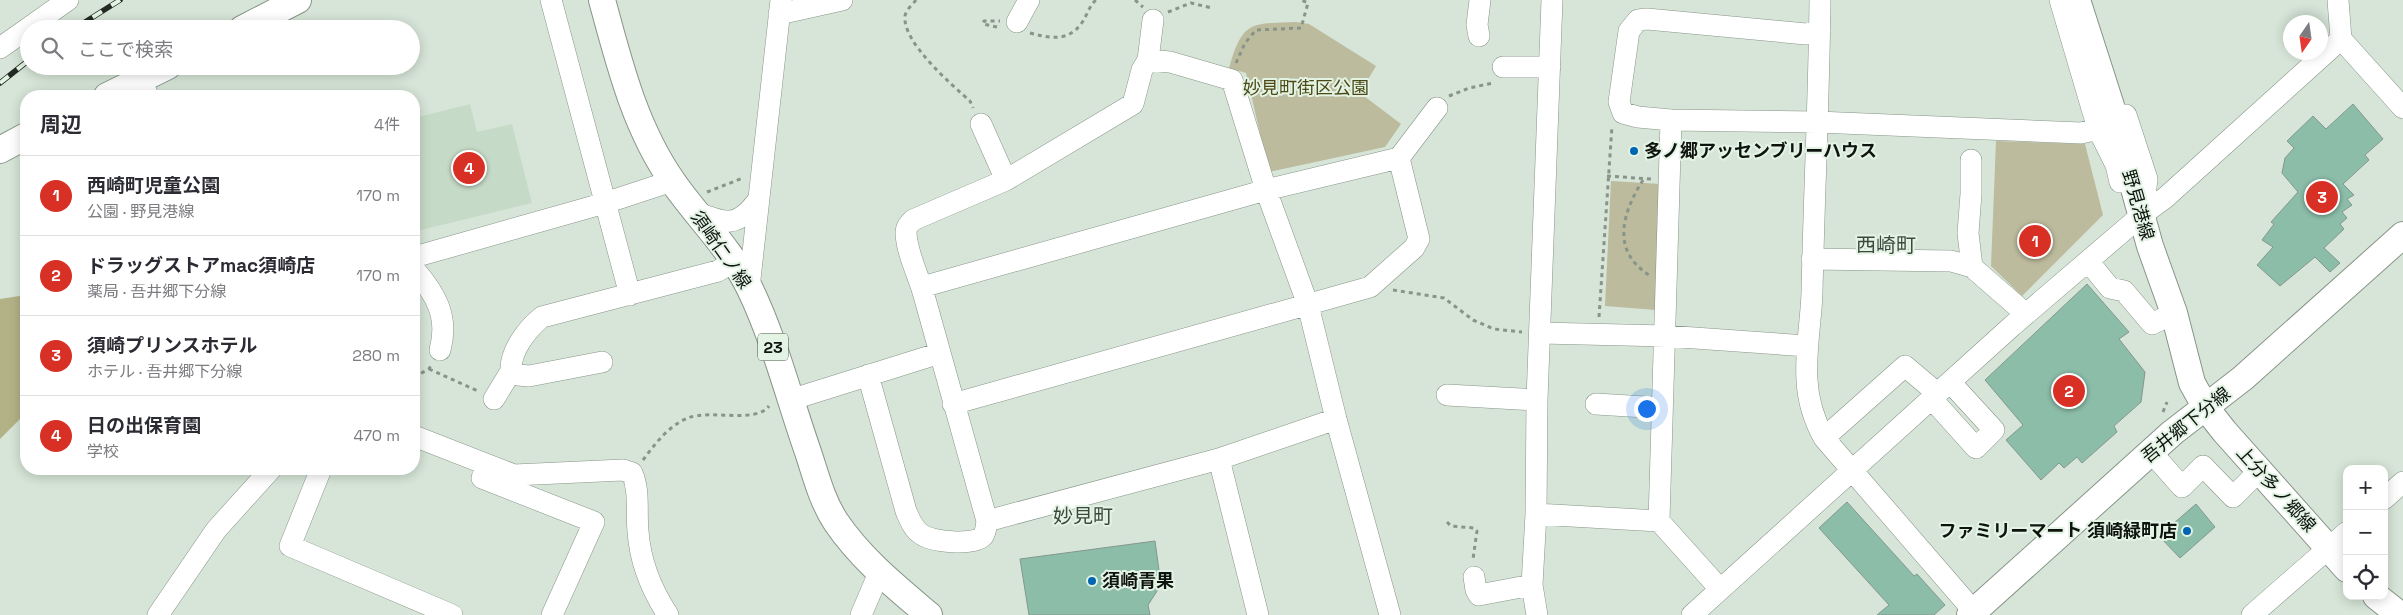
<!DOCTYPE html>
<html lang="ja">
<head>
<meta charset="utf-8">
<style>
  body { margin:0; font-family:"Space Grotesk","Noto Sans JP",sans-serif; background:#f2f2f3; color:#2b2b33 }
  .controls { position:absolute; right:15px; bottom:15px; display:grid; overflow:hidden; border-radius:10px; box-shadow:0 2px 12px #0003 }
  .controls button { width:45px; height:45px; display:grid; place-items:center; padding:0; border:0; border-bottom:1px solid #e1e1e2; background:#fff; color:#2b2b33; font:25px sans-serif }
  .compass { position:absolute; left:2283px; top:15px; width:45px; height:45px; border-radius:50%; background:#fff; box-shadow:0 2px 12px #0003; rotate:193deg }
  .you { position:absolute; left:1646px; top:408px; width:18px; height:18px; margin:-12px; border:4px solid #fff; border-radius:50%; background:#1a73e8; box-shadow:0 0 0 8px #1a73e833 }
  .badge { display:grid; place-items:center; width:32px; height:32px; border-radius:50%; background:#d93025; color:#fff; font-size:16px; font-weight:700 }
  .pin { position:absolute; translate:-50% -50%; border:2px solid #fff; box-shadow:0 1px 5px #0006 }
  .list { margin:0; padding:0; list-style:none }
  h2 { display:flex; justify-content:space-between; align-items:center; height:65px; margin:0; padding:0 20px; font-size:21px }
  h2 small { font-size:16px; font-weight:400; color:#7c7c81 }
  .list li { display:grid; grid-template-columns:32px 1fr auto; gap:15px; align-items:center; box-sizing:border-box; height:80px; padding:0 20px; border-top:1px solid #e1e1e2 }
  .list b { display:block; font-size:19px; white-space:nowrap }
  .list p { margin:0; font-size:16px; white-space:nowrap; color:#7c7c81 }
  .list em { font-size:16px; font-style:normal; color:#7c7c81 }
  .icon { flex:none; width:28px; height:28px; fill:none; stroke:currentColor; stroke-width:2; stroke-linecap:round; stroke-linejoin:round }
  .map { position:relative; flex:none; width:2403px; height:615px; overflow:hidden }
  .search { position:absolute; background:#fff; box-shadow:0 2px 12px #0003; left:20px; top:20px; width:400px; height:55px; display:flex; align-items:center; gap:12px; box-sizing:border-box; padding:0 18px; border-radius:28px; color:#7c7c81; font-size:19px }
  .panel { position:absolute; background:#fff; box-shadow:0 2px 12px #0003; left:20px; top:90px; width:400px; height:385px; border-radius:20px }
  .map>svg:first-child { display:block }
  .built { fill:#c6dbc7 }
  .green { fill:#bcbb9d }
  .forest { fill:#b3b287 }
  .building { fill:#8cbda9; stroke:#84978f }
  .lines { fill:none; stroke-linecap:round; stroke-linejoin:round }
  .minor-casing { stroke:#879588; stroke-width:22 }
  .major-casing { stroke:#879588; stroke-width:28 }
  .path { stroke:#899489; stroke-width:3; stroke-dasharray:4 4; stroke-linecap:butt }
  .minor { stroke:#fff; stroke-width:21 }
  .major { stroke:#fff; stroke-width:26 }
  .rail-casing { stroke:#232923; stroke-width:5.5 }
  .rail { stroke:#e3f3e4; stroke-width:4; stroke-dasharray:11; stroke-linecap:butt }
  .poi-dot { fill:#0166b2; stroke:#e3f3e4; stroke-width:2 }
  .labels { text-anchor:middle; stroke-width:4; stroke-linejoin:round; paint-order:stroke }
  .shield { fill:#e3f3e4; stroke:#4e564e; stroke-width:1 }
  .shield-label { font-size:16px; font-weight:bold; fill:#0e130e }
  .park-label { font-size:18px; fill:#4c4916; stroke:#e3f3e4 }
  .poi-label { font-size:18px; font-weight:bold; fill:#0e130e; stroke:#e3f3e4; text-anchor:start }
  .street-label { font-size:18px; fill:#0e130e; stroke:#e3f3e4 }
  .quarter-label { font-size:20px; fill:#3c483d; stroke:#e3f3e4 }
</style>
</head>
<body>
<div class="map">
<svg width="2403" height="615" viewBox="0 0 2403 615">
  <rect width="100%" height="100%" fill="#d6e5d7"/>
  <path class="built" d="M470 104 477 132 512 124 532 203 417 231 414 218V118Z"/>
  <path class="green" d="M1296 22 1309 24 1376 66 1360 93 1401 124 1385 147 1269 172 1246 73 1229 68C1243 20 1250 24 1296 22Z
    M1996 141 2085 144 2103 215 2022 296 1991 266Z
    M1611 181 1661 184 1656 310 1605 306Z"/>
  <path class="forest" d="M26 295V413L0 439V299Z"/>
  <path class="building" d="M2353 104 2383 139 2365 155 2369 160 2343 184 2354 195 2347 199 2352 205 2342 212 2347 218 2340 224 2344 229 2324 248 2340 263 2330 272 2315 257 2280 286 2257 265 2273 247 2262 240 2274 224 2271 222 2298 192 2282 173 2285 158 2294 148 2287 141 2313 116 2326 129Z
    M2087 284 2129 332 2119 339 2145 372 2141 402 2114 426 2117 432 2082 463 2077 457 2064 468 2059 463 2041 480 2006 440 2023 425 1985 380Z
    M1847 502 1914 576 1917 574 1945 605 1934 615H1877L1889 605 1819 528Z
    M2196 504 2215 527 2180 558 2159 536Z
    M1155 541 1161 585 1148 605 1150 615H1029L1020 559Z"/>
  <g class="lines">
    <defs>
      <path id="minor" d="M551 0 630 295
        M1552 0 1537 400 1536 514 1659 521
        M1820 0C1819 98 1814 195 1812 293 1811 322 1805 351 1807 380 1808 401 1814 420 1824 438L1977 615
        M2060 0 2098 129 2116 165 2120 182
        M2338 0 2341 39 2403 108
        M779 14 842 0
        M1017 22 1029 0
        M1479 36 1477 25 1480 0
        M0 48 68 0
        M1148 60 1153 20
        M1503 67H1550
        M141 80 148 96
        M2126 115 2147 179 2143 213
        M1671 120 1638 117 1623 113 1619 102 1629 31 1638 20 1647 19 1806 34 1820 31
        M981 124 1006 180
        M1971 160V194L1968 233 1972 267
        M696 212C725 224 738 228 758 200
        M414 257 605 203 672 181
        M1812 259 1951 261 1972 267 2026 314
        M2088 261 2110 288 2124 291 2152 324 2174 313
        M414 269C436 294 449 317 440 350
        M922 287 1266 190 1399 158
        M749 288 781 0
        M1541 333 1666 336 1807 346
        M602 362 529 376 518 375 511 371C510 351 527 329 542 317L718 271 734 261
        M868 375 906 511C910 520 913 529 921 534 931 542 974 546 983 536 986 532 986 526 987 521
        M1447 395 1537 400
        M1931 398 1976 448 1994 430 1950 382
        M494 399 511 371
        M790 400 940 353
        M953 404 1370 287 1414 248 1419 239 1399 158 1437 108
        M1596 404 1662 408
        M1336 419 1219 459 987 521C966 447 945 373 925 299 920 278 907 255 906 233 906 227 909 224 913 220L1006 180 1133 104 1142 70 1148 60 1170 62 1232 80 1266 190 1308 305 1336 419 1390 615
        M414 436 514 475 623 470 632 473C640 491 636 512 638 531 640 562 651 589 668 615
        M1824 438 1905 366 1937 393
        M2151 452 2182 487 2203 466 2233 497 2259 471
        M1219 459 1258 615
        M321 469 290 546 452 615
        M482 478 594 522 552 615
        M2384 499 2403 482
        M1536 514 1532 585 1537 615
        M1474 577 1476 590 1479 595 1532 585
        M1720 589 1659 521 1671 120 1817 122 2081 133 2098 129
        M158 615 216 530 271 469
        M861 615 879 573
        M1692 615 2012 326 2143 214 2165 198 2341 39
        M2252 615 2347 532"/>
      <path id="major" d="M602 0C619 63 635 128 673 182 698 218 731 249 750 289 775 341 789 398 808 452 816 476 822 501 836 522 861 559 896 587 929 615
        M2077 0 2112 109 2150 246 2174 313 2192 383 2206 408 2224 431 2347 569
        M242 29 298 0
        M107 96 168 66
        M0 150 26 136
        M2376 596 2400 615
        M1970 615 2172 433 2243 378 2403 235"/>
    </defs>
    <use href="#minor" class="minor-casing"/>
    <use href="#major" class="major-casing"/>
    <path class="path" d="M916 0C912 5 906 10 905 16 902 42 952 85 970 101L973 108
      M1135 0 1143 7
      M1168 12 1191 3 1212 8
      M997 27 983 24 984 21H1000
      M1030 33C1049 38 1068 42 1081 24 1087 16 1089 6 1096 0
      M1236 63 1245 43 1256 30 1301 28 1308 3 1301 0
      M1449 96 1469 88 1493 83
      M1607 176 1651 179
      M1643 180C1623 212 1610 250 1649 275
      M707 192 743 178
      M1393 290 1444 298 1473 320 1494 329 1522 332
      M1599 317 1612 126
      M429 369 478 391
      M414 377 429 369 431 365
      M2163 412 2167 402
      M643 460C655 444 668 426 688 418 710 409 756 424 769 406
      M1447 522 1451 526 1474 528 1477 531 1473 559"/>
    <use href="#minor" class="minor"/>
    <use href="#major" class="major"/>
    <defs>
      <path id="rail" d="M74 29 120 0
        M0 83 29 60"/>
    </defs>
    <use href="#rail" class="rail-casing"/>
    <use href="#rail" class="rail"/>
  </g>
  <g class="poi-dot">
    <circle cx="1634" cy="151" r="5"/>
    <circle cx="2187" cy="531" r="5"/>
    <circle cx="1092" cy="581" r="5"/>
  </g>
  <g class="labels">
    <rect class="shield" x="758" y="333.5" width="30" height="27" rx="4"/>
    <g class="shield-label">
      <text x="773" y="353">23</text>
    </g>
    <g class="park-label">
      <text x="1306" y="94">妙見町街区公園</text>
    </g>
    <g class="poi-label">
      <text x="1644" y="157">多ノ郷アッセンブリーハウス</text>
      <text x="2177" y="537" text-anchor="end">ファミリーマート 須崎緑町店</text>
      <text x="1102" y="587">須崎青果</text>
    </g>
    <g class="street-label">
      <text transform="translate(2138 205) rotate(74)" y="6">野見港線</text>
      <text transform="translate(721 250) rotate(55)" y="6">須崎仁ノ線</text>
      <text transform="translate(2186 425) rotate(-39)" y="6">吾井郷下分線</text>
      <text transform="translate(2276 489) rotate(48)" y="6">上分多ノ郷線</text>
    </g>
    <g class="quarter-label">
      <text x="1886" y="252">西崎町</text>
      <text x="1083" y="523">妙見町</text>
    </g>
  </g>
</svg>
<div class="controls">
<button>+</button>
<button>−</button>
<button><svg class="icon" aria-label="locate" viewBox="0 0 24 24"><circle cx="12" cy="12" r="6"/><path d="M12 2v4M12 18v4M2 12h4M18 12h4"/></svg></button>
</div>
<svg class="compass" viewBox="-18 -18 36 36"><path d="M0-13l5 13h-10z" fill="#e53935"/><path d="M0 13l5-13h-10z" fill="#7c7c81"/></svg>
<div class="you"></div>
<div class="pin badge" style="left:2035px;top:241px">1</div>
<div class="pin badge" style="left:2069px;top:391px">2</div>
<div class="pin badge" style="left:2322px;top:197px">3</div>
<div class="pin badge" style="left:469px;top:168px">4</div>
<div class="search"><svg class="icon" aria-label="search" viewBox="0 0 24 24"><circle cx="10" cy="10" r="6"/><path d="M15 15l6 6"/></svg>ここで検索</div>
<section class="panel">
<h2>周辺<small>4件</small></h2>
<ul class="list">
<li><span class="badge">1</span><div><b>西崎町児童公園</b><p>公園 · 野見港線</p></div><em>170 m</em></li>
<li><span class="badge">2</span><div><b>ドラッグストアmac須崎店</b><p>薬局 · 吾井郷下分線</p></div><em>170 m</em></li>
<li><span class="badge">3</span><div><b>須崎プリンスホテル</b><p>ホテル · 吾井郷下分線</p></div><em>280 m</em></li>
<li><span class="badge">4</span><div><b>日の出保育園</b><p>学校</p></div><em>470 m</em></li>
</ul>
</section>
</div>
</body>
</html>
